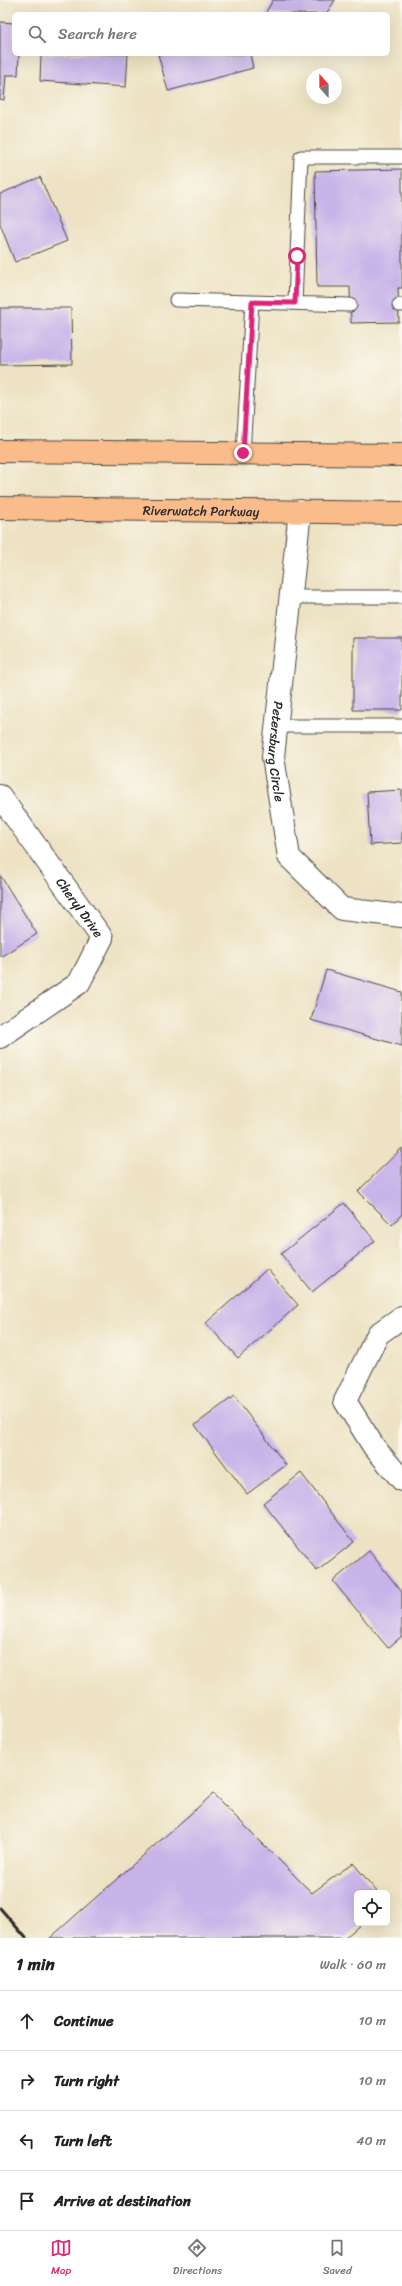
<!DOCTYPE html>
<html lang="en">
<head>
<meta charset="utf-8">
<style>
  body { margin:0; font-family:Sriracha,sans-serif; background:#f6f6f6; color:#222 }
  .controls { position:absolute; right:12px; bottom:12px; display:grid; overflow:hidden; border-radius:6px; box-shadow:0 4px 16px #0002 }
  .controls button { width:36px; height:36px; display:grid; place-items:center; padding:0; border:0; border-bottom:1px solid #e0e0e0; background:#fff; color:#222; font:20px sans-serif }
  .compass { position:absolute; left:306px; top:68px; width:36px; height:36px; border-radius:50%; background:#fff; box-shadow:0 4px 16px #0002; rotate:339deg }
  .stop { position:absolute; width:12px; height:12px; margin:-9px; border:3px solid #db2777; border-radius:50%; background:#fff }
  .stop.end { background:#db2777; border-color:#fff; box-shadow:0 1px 4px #0008 }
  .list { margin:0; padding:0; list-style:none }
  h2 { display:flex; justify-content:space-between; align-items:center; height:52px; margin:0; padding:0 16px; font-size:17px }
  h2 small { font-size:13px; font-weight:400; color:#767676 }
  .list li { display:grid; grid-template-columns:26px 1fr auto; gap:12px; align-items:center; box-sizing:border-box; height:60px; padding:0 16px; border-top:1px solid #e0e0e0 }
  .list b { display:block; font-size:15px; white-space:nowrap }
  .list em { font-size:13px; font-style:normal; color:#767676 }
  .icon { flex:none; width:22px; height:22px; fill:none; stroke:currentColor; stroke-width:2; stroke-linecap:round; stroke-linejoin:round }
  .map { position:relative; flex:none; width:402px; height:1938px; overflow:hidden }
  .search { position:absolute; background:#fff; box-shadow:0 4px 16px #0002; left:12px; right:12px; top:12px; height:44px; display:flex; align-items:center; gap:10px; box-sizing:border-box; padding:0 14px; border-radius:6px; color:#767676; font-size:15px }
  .sheet { height:292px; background:#fff }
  nav { display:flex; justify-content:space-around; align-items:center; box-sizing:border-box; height:56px; border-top:1px solid #e0e0e0; background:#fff; font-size:11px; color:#767676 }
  nav a { display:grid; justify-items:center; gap:2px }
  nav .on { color:#db2777 }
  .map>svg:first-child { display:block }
  .building { fill:#c8b4e9 }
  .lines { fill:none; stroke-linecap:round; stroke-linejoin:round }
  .service-casing { stroke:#484642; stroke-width:15 }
  .minor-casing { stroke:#484642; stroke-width:24 }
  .primary-casing { stroke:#484642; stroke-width:24 }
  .service { stroke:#fff; stroke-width:13 }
  .minor { stroke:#fff; stroke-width:22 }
  .primary { stroke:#fabc8b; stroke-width:22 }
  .rail { stroke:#2b2b2b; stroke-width:3 }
  .route { stroke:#db2777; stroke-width:5 }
  .labels { text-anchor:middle; stroke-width:3; stroke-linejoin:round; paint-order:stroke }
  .street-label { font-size:13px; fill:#2b2b2b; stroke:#fbf7ec }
</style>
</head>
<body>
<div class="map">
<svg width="402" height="1938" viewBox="0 0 402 1938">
  <rect width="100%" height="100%" fill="#fbf7ec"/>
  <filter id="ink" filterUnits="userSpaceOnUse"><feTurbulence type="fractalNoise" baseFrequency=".025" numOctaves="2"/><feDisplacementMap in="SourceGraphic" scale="8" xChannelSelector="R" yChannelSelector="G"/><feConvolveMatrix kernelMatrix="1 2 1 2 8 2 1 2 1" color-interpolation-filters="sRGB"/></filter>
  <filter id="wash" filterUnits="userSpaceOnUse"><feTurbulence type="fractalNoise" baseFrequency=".012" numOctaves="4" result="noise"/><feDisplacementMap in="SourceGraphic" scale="16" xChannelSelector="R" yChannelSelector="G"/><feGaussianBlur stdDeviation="0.9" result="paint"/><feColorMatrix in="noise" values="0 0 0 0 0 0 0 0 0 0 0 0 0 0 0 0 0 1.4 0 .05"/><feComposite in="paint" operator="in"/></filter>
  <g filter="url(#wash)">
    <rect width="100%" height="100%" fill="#ede2c3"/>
    <g id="blocks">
      <path class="building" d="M273 0H335L326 14H265Z
        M0 22 14 23V54H19L18 75H6L4 100 0 99Z
        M41 54H128L126 87 40 81Z
        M158 54H250L253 68 168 91Z
        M402 169V288H398L399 322 351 323 350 287H317L315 171Z
        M40 177 67 241 15 262 0 224V194Z
        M0 308H71L72 364 0 365Z
        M353 638H402V710H353Z
        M402 790V843L370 845 367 792Z
        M0 875 37 934 0 957Z
        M326 970 402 992V1046L311 1020Z
        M402 1148V1214L392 1225 358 1191Z
        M344 1203 375 1241 312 1292 281 1254Z
        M267 1269 298 1305 238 1358 206 1323Z
        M234 1396 286 1465 247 1494 195 1425Z
        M301 1473 354 1542 317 1571 263 1503Z
        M369 1551 402 1592V1636L388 1648 333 1581Z
        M213 1794 312 1893 353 1863 378 1893H357V1923H362L345 1938H50Z"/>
    </g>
  </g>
  <g filter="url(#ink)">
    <use href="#blocks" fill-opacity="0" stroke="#484642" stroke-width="1"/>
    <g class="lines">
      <defs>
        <path id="service" d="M176 300 252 302
          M295 303 301 157H402
          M399 305H402
          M243 453 252 302 350 305
          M291 597H402
          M276 726H402"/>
        <g id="minor">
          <path id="s1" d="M300 511 273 757 289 857 342 909 402 916"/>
          <path id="s2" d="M0 796 102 938 79 983 0 1037"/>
          <path d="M402 1317 378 1334 345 1401 374 1447 402 1480"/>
        </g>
        <g id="primary">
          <path d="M0 451 402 455"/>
          <path id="s3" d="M0 508 402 513"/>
        </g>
      </defs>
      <use href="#service" class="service-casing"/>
      <use href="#minor" class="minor-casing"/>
      <use href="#primary" class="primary-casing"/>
      <use href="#service" class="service"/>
      <use href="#minor" class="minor"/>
      <use href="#primary" class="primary"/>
      <path class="rail" d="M0 1908 26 1938"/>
    </g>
  </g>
  <g class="lines" filter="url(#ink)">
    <path class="route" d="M243 453 252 302 295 303 297 256"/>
  </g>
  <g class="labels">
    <g class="street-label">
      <text dy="5" stroke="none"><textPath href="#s3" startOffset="201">Riverwatch Parkway</textPath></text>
      <text dy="5" stroke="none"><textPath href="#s1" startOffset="242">Petersburg Circle</textPath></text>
      <text dy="5" stroke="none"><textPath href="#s2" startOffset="137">Cheryl Drive</textPath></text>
    </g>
  </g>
</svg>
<div class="controls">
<button><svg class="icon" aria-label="locate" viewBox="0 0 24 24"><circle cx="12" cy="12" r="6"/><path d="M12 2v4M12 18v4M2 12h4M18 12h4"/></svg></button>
</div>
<svg class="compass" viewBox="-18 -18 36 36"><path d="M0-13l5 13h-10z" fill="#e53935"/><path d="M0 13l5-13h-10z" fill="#767676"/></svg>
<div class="stop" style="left:297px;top:256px"></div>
<div class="stop end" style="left:243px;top:453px"></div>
<div class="search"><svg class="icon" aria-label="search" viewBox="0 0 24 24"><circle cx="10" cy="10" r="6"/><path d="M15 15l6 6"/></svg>Search here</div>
</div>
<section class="sheet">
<h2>1 min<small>Walk · 60 m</small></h2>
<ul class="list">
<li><svg class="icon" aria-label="ahead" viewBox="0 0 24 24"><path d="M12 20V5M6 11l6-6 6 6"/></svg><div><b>Continue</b></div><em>10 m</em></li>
<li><svg class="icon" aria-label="right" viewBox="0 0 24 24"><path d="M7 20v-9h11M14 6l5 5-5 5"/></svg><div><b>Turn right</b></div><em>10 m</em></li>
<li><svg class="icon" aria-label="left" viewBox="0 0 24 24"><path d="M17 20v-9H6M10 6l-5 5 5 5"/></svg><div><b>Turn left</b></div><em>40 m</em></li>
<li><svg class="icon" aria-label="arrive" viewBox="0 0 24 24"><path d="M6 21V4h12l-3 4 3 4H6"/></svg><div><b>Arrive at destination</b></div></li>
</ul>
</section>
<nav>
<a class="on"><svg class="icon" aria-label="map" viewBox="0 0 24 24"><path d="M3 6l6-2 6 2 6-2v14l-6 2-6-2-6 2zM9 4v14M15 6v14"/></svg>Map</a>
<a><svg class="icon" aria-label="directions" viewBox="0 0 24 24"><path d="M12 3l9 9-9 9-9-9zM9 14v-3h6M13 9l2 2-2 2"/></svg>Directions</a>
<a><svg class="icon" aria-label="saved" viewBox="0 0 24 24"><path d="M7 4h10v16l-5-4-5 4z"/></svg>Saved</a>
</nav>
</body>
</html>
